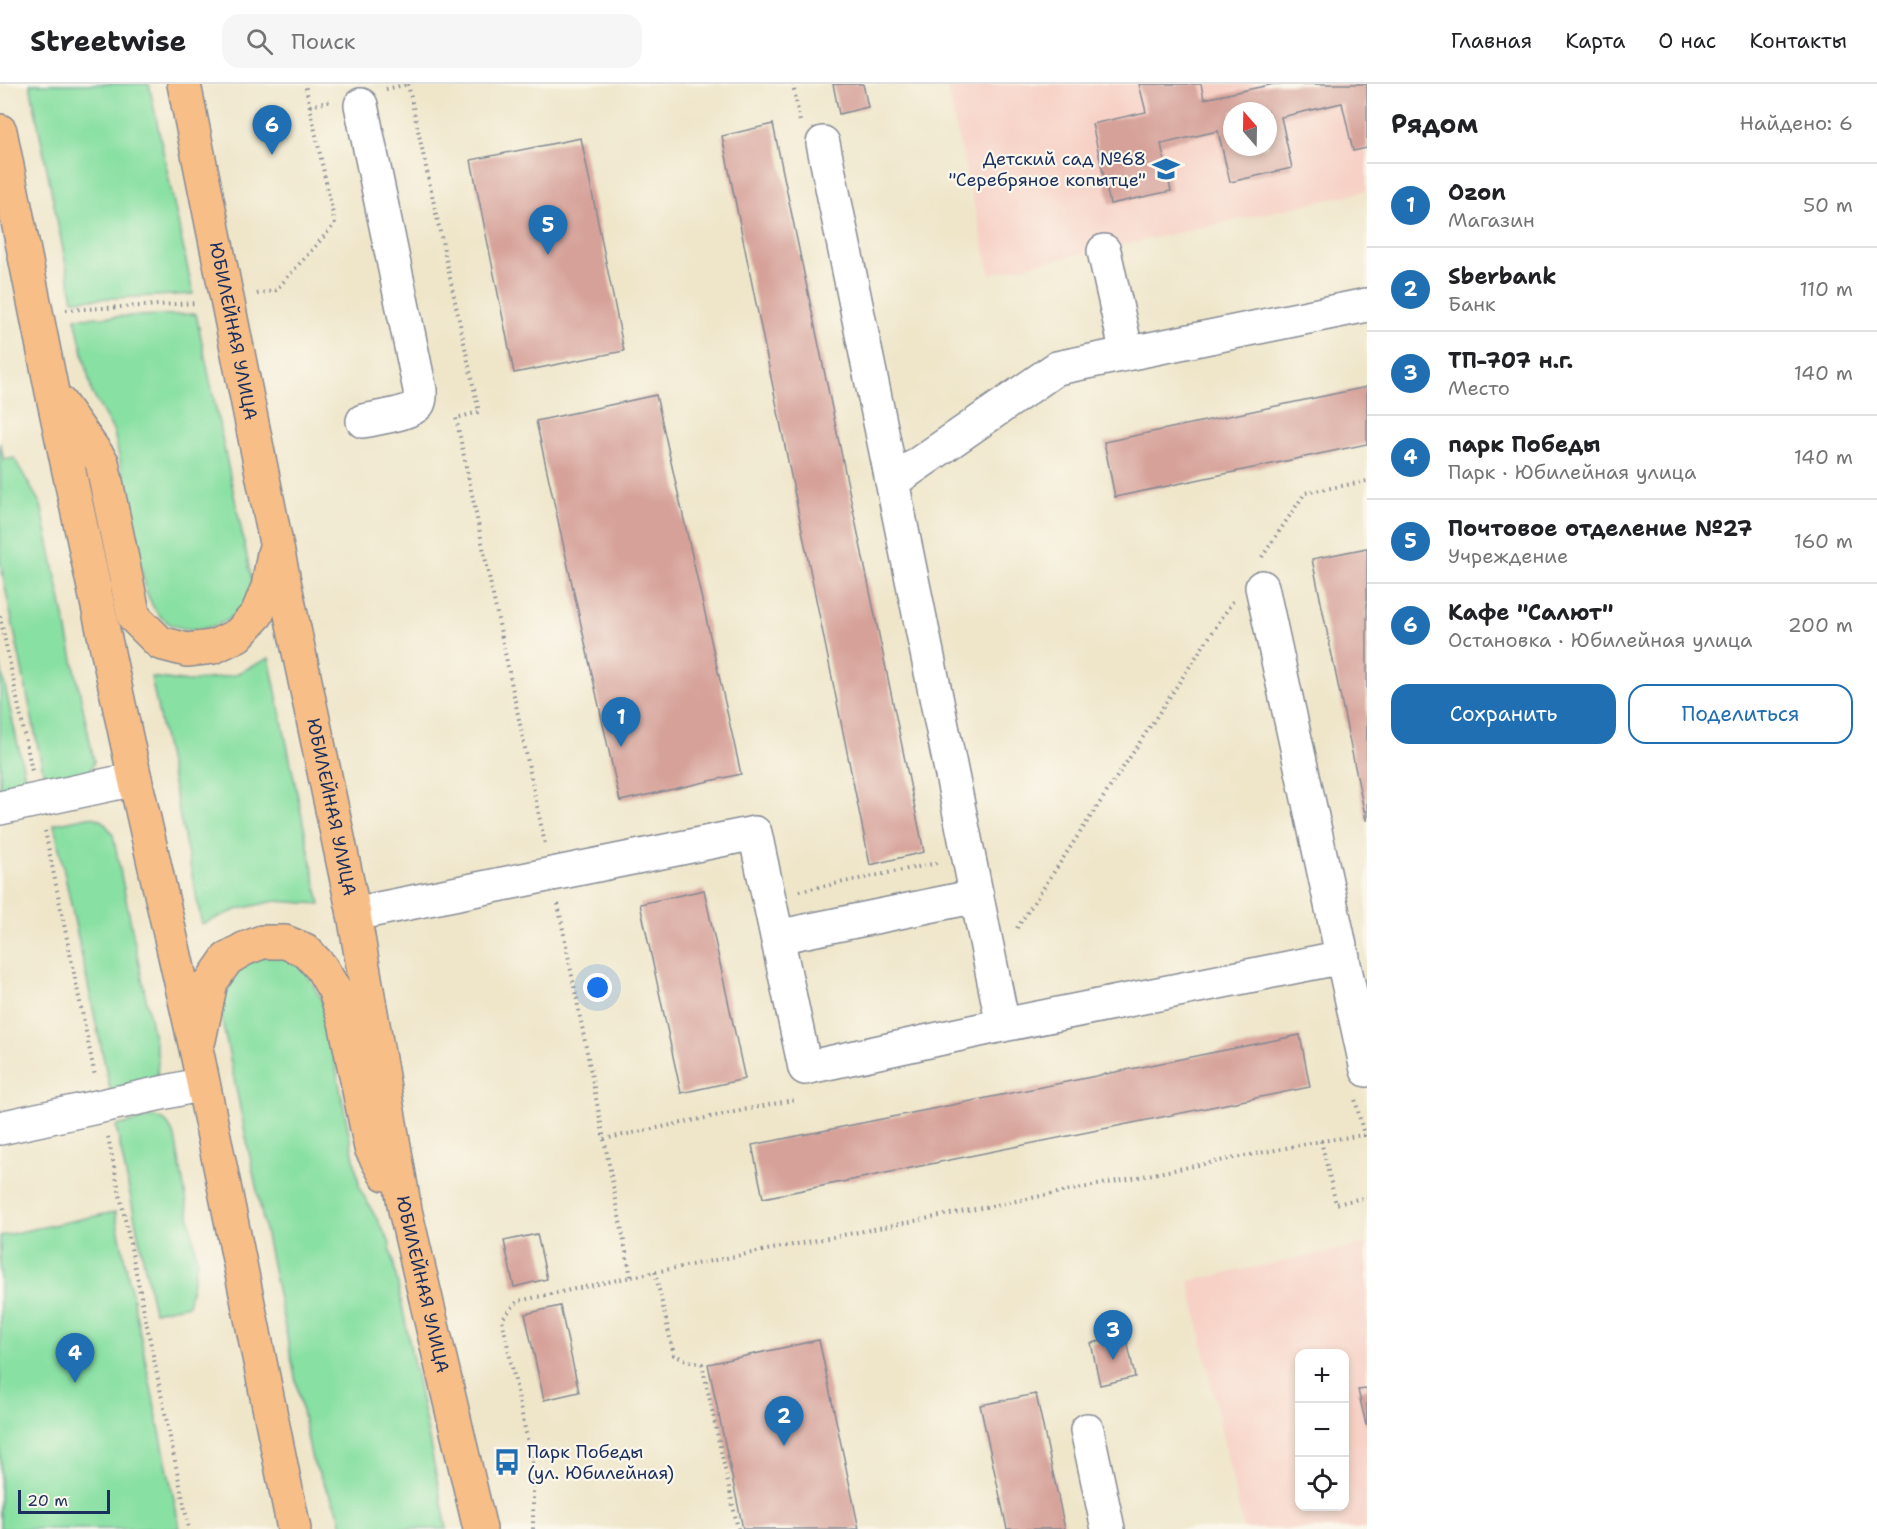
<!DOCTYPE html>
<html lang="ru">
<head>
<meta charset="utf-8">
<style>
  body { margin:0; font-family:"Shantell Sans",sans-serif; background:#f6f6f6; color:#202124 }
  .controls { position:absolute; right:18px; bottom:18px; display:grid; overflow:hidden; border-radius:12px; box-shadow:0 3px 9px #0003 }
  .controls button { width:54px; height:54px; display:grid; place-items:center; padding:0; border:0; border-bottom:2px solid #e0e0e0; background:#fff; color:#202124; font:30px sans-serif }
  .compass { position:absolute; left:1223px; top:18px; width:54px; height:54px; border-radius:50%; background:#fff; box-shadow:0 3px 9px #0003; rotate:340deg }
  .scale { position:absolute; left:18px; bottom:15px; width:92px; box-sizing:border-box; padding-left:6px; border:3px solid #1b2f5e; border-top:0; font-size:16px; line-height:21px; white-space:nowrap; color:#1b2f5e; -webkit-text-stroke:4px #fbf7ec; paint-order:stroke }
  .you { position:absolute; left:598px; top:904px; width:21px; height:21px; margin:-15px; border:4px solid #fff; border-radius:50%; background:#1a73e8; box-shadow:0 0 0 9px #1a73e833 }
  .badge { display:grid; place-items:center; width:39px; height:39px; border-radius:50%; background:#1f6fb2; color:#fff; font-size:20px; font-weight:700 }
  .pin { position:absolute; translate:-50% -50px; filter:drop-shadow(0 2px 3px #0008) }
  .pin::after { content:''; position:absolute; top:32px; width:21px; height:18px; background:inherit; clip-path:polygon(0 0,100% 0,50% 100%) }
  .list { margin:0; padding:0; list-style:none }
  h2 { display:flex; justify-content:space-between; align-items:center; height:78px; margin:0; padding:0 24px; font-size:26px }
  h2 small { font-size:20px; font-weight:400; color:#757577 }
  .list li { display:grid; grid-template-columns:39px 1fr auto; gap:18px; align-items:center; box-sizing:border-box; height:84px; padding:0 24px; border-top:2px solid #e0e0e0 }
  .list b { display:block; font-size:22px; white-space:nowrap }
  .list p { margin:0; font-size:20px; white-space:nowrap; color:#757577 }
  .list em { font-size:20px; font-style:normal; color:#757577 }
  .actions { display:flex; gap:12px; padding:18px 24px }
  .actions a { flex:1; padding:14px 0; border:2px solid #1f6fb2; border-radius:18px; text-align:center; font-size:21px; color:#1f6fb2 }
  .actions .main { background:#1f6fb2; color:#fff }
  .icon { flex:none; width:33px; height:33px; fill:none; stroke:currentColor; stroke-width:2; stroke-linecap:round; stroke-linejoin:round }
  .map { position:relative; flex:none; width:1367px; height:1445px; overflow:hidden }
  header { display:flex; align-items:center; gap:36px; box-sizing:border-box; height:84px; padding:0 30px; background:#fff; border-bottom:2px solid #e0e0e0 }
  header strong { font-size:28px }
  nav { display:flex; gap:33px; margin-inline-start:auto; font-size:21px }
  .search { width:420px; height:54px; background:#f6f6f6; display:flex; align-items:center; gap:15px; box-sizing:border-box; padding:0 21px; border-radius:18px; color:#757577; font-size:22px }
  main { display:flex }
  aside { flex:1; background:#fff }
  .map>svg:first-child { display:block }
  .built { fill:#f7d1c6; fill-rule:evenodd }
  .green { fill:#89e0a3; stroke:#528880; stroke-width:1.5 }
  .building { fill:#d6a199; fill-rule:evenodd }
  .lines { fill:none; stroke-linecap:round; stroke-linejoin:round }
  .minor-casing { stroke:#858a94; stroke-width:36 }
  .major-casing { stroke:#858a94; stroke-width:36 }
  .path { stroke:#858a94; stroke-width:4; stroke-dasharray:1.5 4.5; stroke-linecap:butt }
  .minor { stroke:#fff; stroke-width:33 }
  .major { stroke:#f7be88; stroke-width:33 }
  .labels { text-anchor:middle; stroke-width:4.5; stroke-linejoin:round; paint-order:stroke }
  .poi-label { font-size:18px; fill:#1b2f5e; stroke:#fbf7ec; text-anchor:end }
  .street-label { font-size:18px; fill:#1b2f5e; stroke:#fbf7ec }
</style>
</head>
<body>
<header>
<strong>Streetwise</strong>
<div class="search"><svg class="icon" aria-label="search" viewBox="0 0 24 24"><circle cx="10" cy="10" r="6"/><path d="M15 15l6 6"/></svg>Поиск</div>
<nav><a>Главная</a><a>Карта</a><a>О нас</a><a>Контакты</a></nav>
</header>
<main>
<div class="map">
<svg width="1367" height="1445" viewBox="0 0 1367 1445">
  <rect width="100%" height="100%" fill="#fbf7ec"/>
  <filter id="ink" filterUnits="userSpaceOnUse"><feTurbulence type="fractalNoise" baseFrequency=".0167" numOctaves="2"/><feDisplacementMap in="SourceGraphic" scale="12" xChannelSelector="R" yChannelSelector="G"/><feConvolveMatrix kernelMatrix="1 2 1 2 8 2 1 2 1" color-interpolation-filters="sRGB"/></filter>
  <filter id="wash" filterUnits="userSpaceOnUse"><feTurbulence type="fractalNoise" baseFrequency=".008" numOctaves="4" result="noise"/><feDisplacementMap in="SourceGraphic" scale="24" xChannelSelector="R" yChannelSelector="G"/><feGaussianBlur stdDeviation="1.35" result="paint"/><feColorMatrix in="noise" values="0 0 0 0 0 0 0 0 0 0 0 0 0 0 0 0 0 1.4 0 .05"/><feComposite in="paint" operator="in"/></filter>
  <g filter="url(#wash)">
    <rect width="100%" height="100%" fill="#efe6ca"/>
    <path class="built" d="M946 0H1367V107L990 190ZM1232 27H1268V63H1232Z
      M1367 1160V1445H1243L1189 1197ZM1300 1270H1344V1422H1300Z"/>
    <path class="green" d="M30 0H149L193 210 73 216Z
      M196 230 250 487C251 491 252 496 252 501 248 530 219 545 193 545 182 545 171 542 163 535 154 528 150 516 146 507L114 348 92 309 75 234Z
      M0 359 4 376 14 374 41 421 94 677 90 689 47 707 0 478Z
      M269 574 320 820 275 817 239 825 202 840 151 593 188 598 234 591Z
      M0 580 27 702 0 707Z
      M88 733C101 733 106 740 113 751L158 974 157 994 111 1010 54 740Z
      M276 867 300 877 323 919 360 1105 389 1157 447 1445H366L342 1443 339 1429 312 1376 221 931 223 909 243 881Z
      M153 1033C166 1034 170 1042 175 1053L197 1176 188 1221 154 1228 116 1042Z
      M115 1128 180 1445H0V1152Z"/>
    <g id="blocks">
      <path class="building" d="M833 0H863L868 23 839 30Z
        M1139 0H1201L1204 15 1274 0H1367V64L1353 67 1342 19 1281 33 1292 84 1230 98 1218 47 1161 60 1171 107 1110 120 1092 40 1146 28ZM1232 27H1268V63H1232Z
        M773 40 924 768 870 781 722 52Z
        M581 54 624 267 514 289 471 76Z
        M1367 303V360L1115 413 1104 358Z
        M656 311 741 690 620 717 536 337Z
        M1367 464V736H1366L1312 475Z
        M704 806 745 995 681 1009 640 820Z
        M1300 951 1310 1003 763 1114 752 1061Z
        M537 1150 547 1195 514 1203 504 1157Z
        M560 1222 579 1308 544 1316 525 1230Z
        M1126 1252 1135 1293 1100 1301 1091 1259Z
        M819 1256 859 1445H743L708 1280Z
        M1367 1305V1341H1366L1358 1306Z
        M1036 1310 1065 1445H1007L980 1321Z"/>
    </g>
  </g>
  <g filter="url(#ink)">
    <use href="#blocks" fill-opacity="0" stroke="#858a94" stroke-width="1.5"/>
    <g class="lines">
      <defs>
        <path id="minor" d="M361 21 420 306C420 310 421 316 418 320 410 330 376 334 363 337
          M823 59 1003 941
          M1104 167 1127 270
          M892 398 1057 284 1367 221
          M1262 503 1367 986
          M0 724 135 695
          M354 830 755 749 805 984 1003 941 1343 873
          M777 853 977 812
          M0 1044 203 1000
          M1087 1346 1108 1445"/>
        <g id="major">
          <path id="s1" d="M184 0 276 459 354 830 405 1126 480 1445"/>
          <path d="M0 47 52 308 135 695 197 969 294 1445"/>
          <path d="M60 319 102 378 134 533 160 559 187 566 213 563 238 551 257 530 268 503 274 469"/>
          <path d="M199 956 211 898 227 875 244 865 262 858H285L305 866 321 883 335 907 345 938 371 1064 385 1090"/>
        </g>
      </defs>
      <use href="#minor" class="minor-casing"/>
      <use href="#major" class="major-casing"/>
      <path class="path" d="M408 0 479 328 456 334 545 760
        M793 0 800 38
        M386 5 409 0
        M310 22 332 17
        M257 210 276 206 335 140 305 0
        M66 226 196 219
        M1262 473 1305 409 1367 397
        M0 532 32 687
        M45 747 95 992
        M800 807 937 779
        M558 820 631 1193
        M1017 844 1233 517
        M108 1053 189 1445
        M604 1055 797 1015
        M1321 1057 1364 1051 1355 1015
        M655 1188 674 1271 689 1277 702 1280 738 1445
        M533 1445V1383L502 1235 518 1217 655 1188 1321 1057 1336 1120 1367 1113"/>
      <use href="#minor" class="minor"/>
      <use href="#major" class="major"/>
    </g>
  </g>
  <defs>
    <symbol id="school-bare" viewBox="-9 -9 18 18"><path d="M0-5L7-2L0 1L-7-2ZM-4 1L0 2.5L4 1V4Q0 6-4 4Z" fill="#1f6fb2" stroke="#fbf7ec" stroke-width="2.5" paint-order="stroke"/></symbol>
    <symbol id="bus-bare" viewBox="-9 -9 18 18"><path d="M-5-6H5V4H4V6H2V4H-2V6H-4V4H-5ZM-3.5-4V0h7V-4ZM-3.5 1.2v1.5H-2V1.2ZM2 1.2v1.5H3.5V1.2Z" fill="#1f6fb2" stroke="#fbf7ec" stroke-width="2.5" paint-order="stroke"/></symbol>
  </defs>
  <g fill-rule="evenodd">
    <use href="#school-bare" x="1147" y="66" width="38" height="38"/>
    <use href="#bus-bare" x="488" y="1359" width="38" height="38"/>
  </g>
  <g class="labels">
    <g class="poi-label">
      <text x="1146" y="81">Детский сад №68<tspan x="1146" dy="21">"Серебряное копытце"</tspan></text>
      <text x="527" y="1374" text-anchor="start">Парк Победы<tspan x="527" dy="21">(ул. Юбилейная)</tspan></text>
    </g>
    <g class="street-label">
      <text dy="6" stroke="none"><textPath href="#s1" startOffset="252">ЮБИЛЕЙНАЯ УЛИЦА</textPath></text>
      <text dy="6" stroke="none"><textPath href="#s1" startOffset="738">ЮБИЛЕЙНАЯ УЛИЦА</textPath></text>
      <text dy="6" stroke="none"><textPath href="#s1" startOffset="1224">ЮБИЛЕЙНАЯ УЛИЦА</textPath></text>
    </g>
  </g>
</svg>
<div class="controls">
<button>+</button>
<button>−</button>
<button><svg class="icon" aria-label="locate" viewBox="0 0 24 24"><circle cx="12" cy="12" r="6"/><path d="M12 2v4M12 18v4M2 12h4M18 12h4"/></svg></button>
</div>
<svg class="compass" viewBox="-18 -18 36 36"><path d="M0-13l5 13h-10z" fill="#e53935"/><path d="M0 13l5-13h-10z" fill="#757577"/></svg>
<div class="scale">20 m</div>
<div class="you"></div>
<div class="pin badge" style="left:621px;top:663px">1</div>
<div class="pin badge" style="left:784px;top:1362px">2</div>
<div class="pin badge" style="left:1113px;top:1276px">3</div>
<div class="pin badge" style="left:75px;top:1299px">4</div>
<div class="pin badge" style="left:548px;top:171px">5</div>
<div class="pin badge" style="left:272px;top:71px">6</div>
</div>
<aside>
<h2>Рядом<small>Найдено: 6</small></h2>
<ul class="list">
<li><span class="badge">1</span><div><b>Ozon</b><p>Магазин</p></div><em>50 m</em></li>
<li><span class="badge">2</span><div><b>Sberbank</b><p>Банк</p></div><em>110 m</em></li>
<li><span class="badge">3</span><div><b>ТП-707 н.г.</b><p>Место</p></div><em>140 m</em></li>
<li><span class="badge">4</span><div><b>парк Победы</b><p>Парк · Юбилейная улица</p></div><em>140 m</em></li>
<li><span class="badge">5</span><div><b>Почтовое отделение №27</b><p>Учреждение</p></div><em>160 m</em></li>
<li><span class="badge">6</span><div><b>Кафе &quot;Салют&quot;</b><p>Остановка · Юбилейная улица</p></div><em>200 m</em></li>
</ul>
<div class="actions"><a class="main">Сохранить</a><a>Поделиться</a></div>
</aside>
</main>
</body>
</html>
